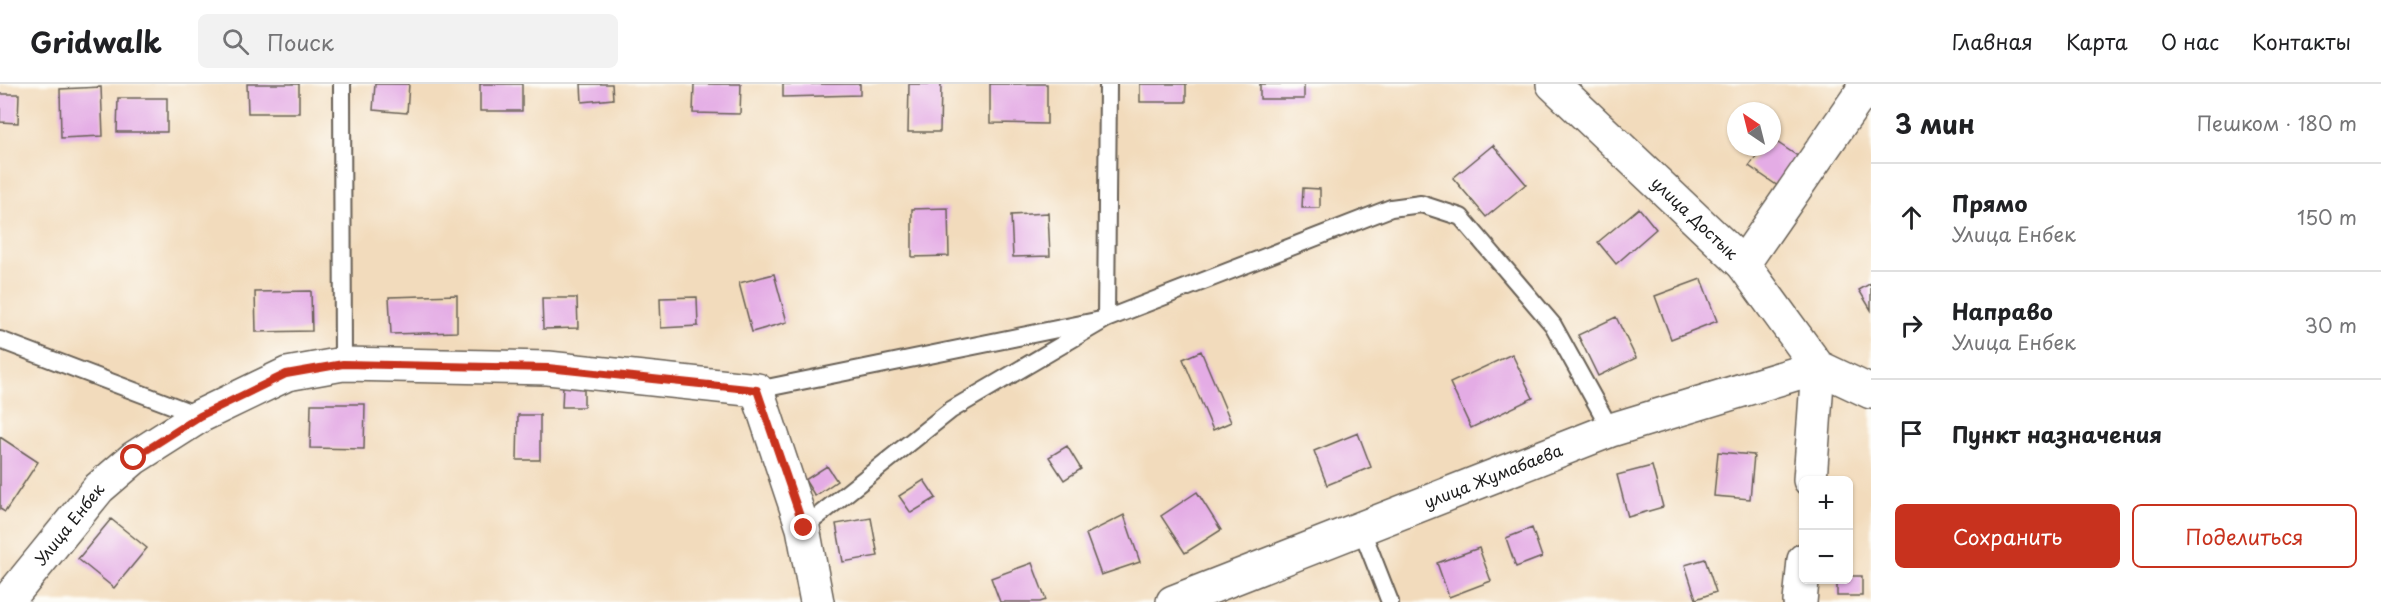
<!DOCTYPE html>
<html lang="ru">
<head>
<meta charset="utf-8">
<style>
  body { margin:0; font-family:"Playpen Sans",sans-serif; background:#f2f2f2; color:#202124 }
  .controls { position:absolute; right:18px; bottom:18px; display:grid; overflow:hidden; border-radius:9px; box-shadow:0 2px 4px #0004 }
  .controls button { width:54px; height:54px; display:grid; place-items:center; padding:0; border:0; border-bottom:2px solid #e0e0e0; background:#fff; color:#202124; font:30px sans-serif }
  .compass { position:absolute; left:1727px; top:18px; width:54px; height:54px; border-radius:50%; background:#fff; box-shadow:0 2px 4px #0004; rotate:325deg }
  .stop { position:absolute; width:18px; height:18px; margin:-14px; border:4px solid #c8321e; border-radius:50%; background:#fff }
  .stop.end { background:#c8321e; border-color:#fff; box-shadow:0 2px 6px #0008 }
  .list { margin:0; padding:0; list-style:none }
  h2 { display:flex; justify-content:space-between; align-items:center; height:78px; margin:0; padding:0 24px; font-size:26px }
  h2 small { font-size:20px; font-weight:400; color:#757577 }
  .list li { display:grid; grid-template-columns:39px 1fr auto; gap:18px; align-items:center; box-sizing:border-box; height:108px; padding:0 24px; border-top:2px solid #e0e0e0 }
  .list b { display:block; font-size:22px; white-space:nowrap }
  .list p { margin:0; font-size:20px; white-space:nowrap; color:#757577 }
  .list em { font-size:20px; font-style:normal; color:#757577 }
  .actions { display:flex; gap:12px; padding:18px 24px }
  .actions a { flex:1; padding:14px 0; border:2px solid #c8321e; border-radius:9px; text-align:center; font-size:21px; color:#c8321e }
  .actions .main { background:#c8321e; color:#fff }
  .icon { flex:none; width:33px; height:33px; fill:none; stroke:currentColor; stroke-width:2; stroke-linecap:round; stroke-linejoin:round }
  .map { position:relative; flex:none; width:1871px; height:518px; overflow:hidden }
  header { display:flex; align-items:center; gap:36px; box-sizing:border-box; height:84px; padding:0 30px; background:#fff; border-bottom:2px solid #e0e0e0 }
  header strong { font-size:28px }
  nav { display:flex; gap:33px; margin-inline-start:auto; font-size:21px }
  .search { width:420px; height:54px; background:#f2f2f2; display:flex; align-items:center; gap:15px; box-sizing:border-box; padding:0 21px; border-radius:9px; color:#757577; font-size:22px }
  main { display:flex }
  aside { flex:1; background:#fff }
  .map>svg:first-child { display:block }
  .building { fill:#e4ace5 }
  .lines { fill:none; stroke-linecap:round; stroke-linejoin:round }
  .service-casing { stroke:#675f54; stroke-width:20 }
  .minor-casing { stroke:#675f54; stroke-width:36 }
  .service { stroke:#fff; stroke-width:16 }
  .minor { stroke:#fff; stroke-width:33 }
  .route { stroke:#c8321e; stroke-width:8 }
  .labels { text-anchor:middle; stroke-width:6; stroke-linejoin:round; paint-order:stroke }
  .street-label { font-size:16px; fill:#1c1c1c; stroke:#fdfcf7 }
</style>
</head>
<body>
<header>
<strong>Gridwalk</strong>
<div class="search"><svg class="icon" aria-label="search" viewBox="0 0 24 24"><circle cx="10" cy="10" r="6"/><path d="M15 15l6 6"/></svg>Поиск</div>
<nav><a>Главная</a><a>Карта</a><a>О нас</a><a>Контакты</a></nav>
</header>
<main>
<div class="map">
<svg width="1871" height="518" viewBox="0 0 1871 518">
  <rect width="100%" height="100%" fill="#fdfcf7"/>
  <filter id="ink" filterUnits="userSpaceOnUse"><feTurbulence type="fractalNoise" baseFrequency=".0167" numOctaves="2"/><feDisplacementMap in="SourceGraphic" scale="12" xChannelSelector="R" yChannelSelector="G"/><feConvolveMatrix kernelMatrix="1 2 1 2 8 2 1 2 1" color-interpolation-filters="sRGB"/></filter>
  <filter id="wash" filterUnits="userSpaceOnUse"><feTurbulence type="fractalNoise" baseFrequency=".008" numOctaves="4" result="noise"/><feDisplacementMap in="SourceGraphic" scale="24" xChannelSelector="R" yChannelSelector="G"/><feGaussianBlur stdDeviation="1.35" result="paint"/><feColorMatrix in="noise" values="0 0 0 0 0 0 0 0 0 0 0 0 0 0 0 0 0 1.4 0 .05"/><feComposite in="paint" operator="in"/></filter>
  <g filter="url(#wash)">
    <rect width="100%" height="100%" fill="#f2dbbc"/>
    <g id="blocks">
      <path class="building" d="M247 0H299V29H248Z
        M375 0H409L407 29 373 26Z
        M480 0H522V27H480Z
        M581 0H612L613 15 582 18Z
        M694 0H741L740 30 693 29Z
        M783 0H860V11L783 13Z
        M909 0H941L940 48H908Z
        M990 0H1047V40L990 39Z
        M1140 0H1186V18H1140Z
        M1260 0H1304V15H1260Z
        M101 3 103 52 61 54 60 5Z
        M0 10H19L18 39 0 38Z
        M118 14H167V48H117Z
        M1772 55 1799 73 1778 102 1749 82 1763 63H1772Z
        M1493 61 1526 100 1486 133 1453 94Z
        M1303 104 1320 105V124H1302Z
        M948 124 949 172 912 173V125Z
        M1639 124 1656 145 1616 180 1598 158Z
        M1048 129 1050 172 1013 173 1011 131Z
        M774 190 787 238 752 248 739 199Z
        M1701 195 1717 237 1671 255 1655 212Z
        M1871 199V226L1859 206Z
        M311 207 312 247 256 248 255 208Z
        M457 211V248L391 250 389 213Z
        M697 213 698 242 661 244 660 214Z
        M542 214H577L578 244 543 245Z
        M1616 233 1636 274 1598 292 1578 251Z
        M1201 267 1231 338 1213 346 1183 275Z
        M1512 270 1533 314 1471 344 1450 299Z
        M563 301H584V323H562Z
        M311 320H365L364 365 310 364Z
        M518 331H540V376H517Z
        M1358 349 1371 383 1327 401 1314 367Z
        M0 353 38 378 5 428 0 425Z
        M1067 362 1081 385 1064 396 1049 373Z
        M1718 368 1754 371 1750 415 1714 412Z
        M827 382 837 397 815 412 805 396Z
        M1652 382 1663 423 1628 433 1617 391Z
        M924 396 936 414 911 429 899 412Z
        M1197 408 1221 446 1185 469 1161 432Z
        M1124 431 1140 478 1101 491 1086 450Z
        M871 434 878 472 843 478 836 440Z
        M111 435 147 464 114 504 78 475Z
        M1532 444 1542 473 1516 483 1506 454Z
        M1479 464 1491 497 1449 513 1437 479Z
        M1705 475 1716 508 1696 515 1685 481Z
        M1032 479 1046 516 1040 518H1000L991 494Z
        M1848 492H1862V512H1837V496H1848Z"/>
    </g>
  </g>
  <g filter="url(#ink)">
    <use href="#blocks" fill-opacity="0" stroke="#675f54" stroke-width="1.5"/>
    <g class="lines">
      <defs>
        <path id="service" d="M342 0 343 280
          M0 256 200 332
          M757 306 1106 235 1391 124 1421 120 1461 133 1553 241 1611 346
          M803 444 951 326 1106 235 1108 0
          M1361 444 1390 518"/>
        <g id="minor">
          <path id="s1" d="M1553 0 1743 180 1818 283 1871 308"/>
          <path d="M1743 180 1862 8 1863 0"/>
          <path d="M1810 396 1818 283"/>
          <path id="s2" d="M9 515 99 404 134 374 200 332 287 290 343 280 548 284 757 306 803 444 817 518"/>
          <path id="s3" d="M1173 518 1611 346 1818 283"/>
          <path d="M1800 518 1804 476"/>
        </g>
      </defs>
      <use href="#service" class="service-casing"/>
      <use href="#minor" class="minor-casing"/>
      <use href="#service" class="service"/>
      <use href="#minor" class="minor"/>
    </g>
  </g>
  <g class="lines" filter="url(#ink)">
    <path class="route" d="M134 374 200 332 286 290 343 280 548 284 757 306 804 444"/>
  </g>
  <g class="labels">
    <g class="street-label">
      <text dy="6" stroke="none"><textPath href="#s1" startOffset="195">улица Достык</textPath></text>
      <text dy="6" stroke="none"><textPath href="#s3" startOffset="344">улица Жумабаева</textPath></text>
      <text dy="6" stroke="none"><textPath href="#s2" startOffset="96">Улица Енбек</textPath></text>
    </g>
  </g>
</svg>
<div class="controls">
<button>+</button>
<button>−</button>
</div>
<svg class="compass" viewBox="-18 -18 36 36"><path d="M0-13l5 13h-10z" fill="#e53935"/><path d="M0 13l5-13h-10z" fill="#757577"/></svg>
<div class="stop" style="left:134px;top:374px"></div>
<div class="stop end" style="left:804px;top:444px"></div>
</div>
<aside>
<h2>3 мин<small>Пешком · 180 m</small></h2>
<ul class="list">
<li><svg class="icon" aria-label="ahead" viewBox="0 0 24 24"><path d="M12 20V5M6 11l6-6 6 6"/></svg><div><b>Прямо</b><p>Улица Енбек</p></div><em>150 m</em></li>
<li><svg class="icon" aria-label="right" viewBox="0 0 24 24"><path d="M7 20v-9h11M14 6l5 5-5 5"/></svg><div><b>Направо</b><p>Улица Енбек</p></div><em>30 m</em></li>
<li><svg class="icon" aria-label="arrive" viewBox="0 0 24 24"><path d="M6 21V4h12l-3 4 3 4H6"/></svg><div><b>Пункт назначения</b></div></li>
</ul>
<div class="actions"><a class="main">Сохранить</a><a>Поделиться</a></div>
</aside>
</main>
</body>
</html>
